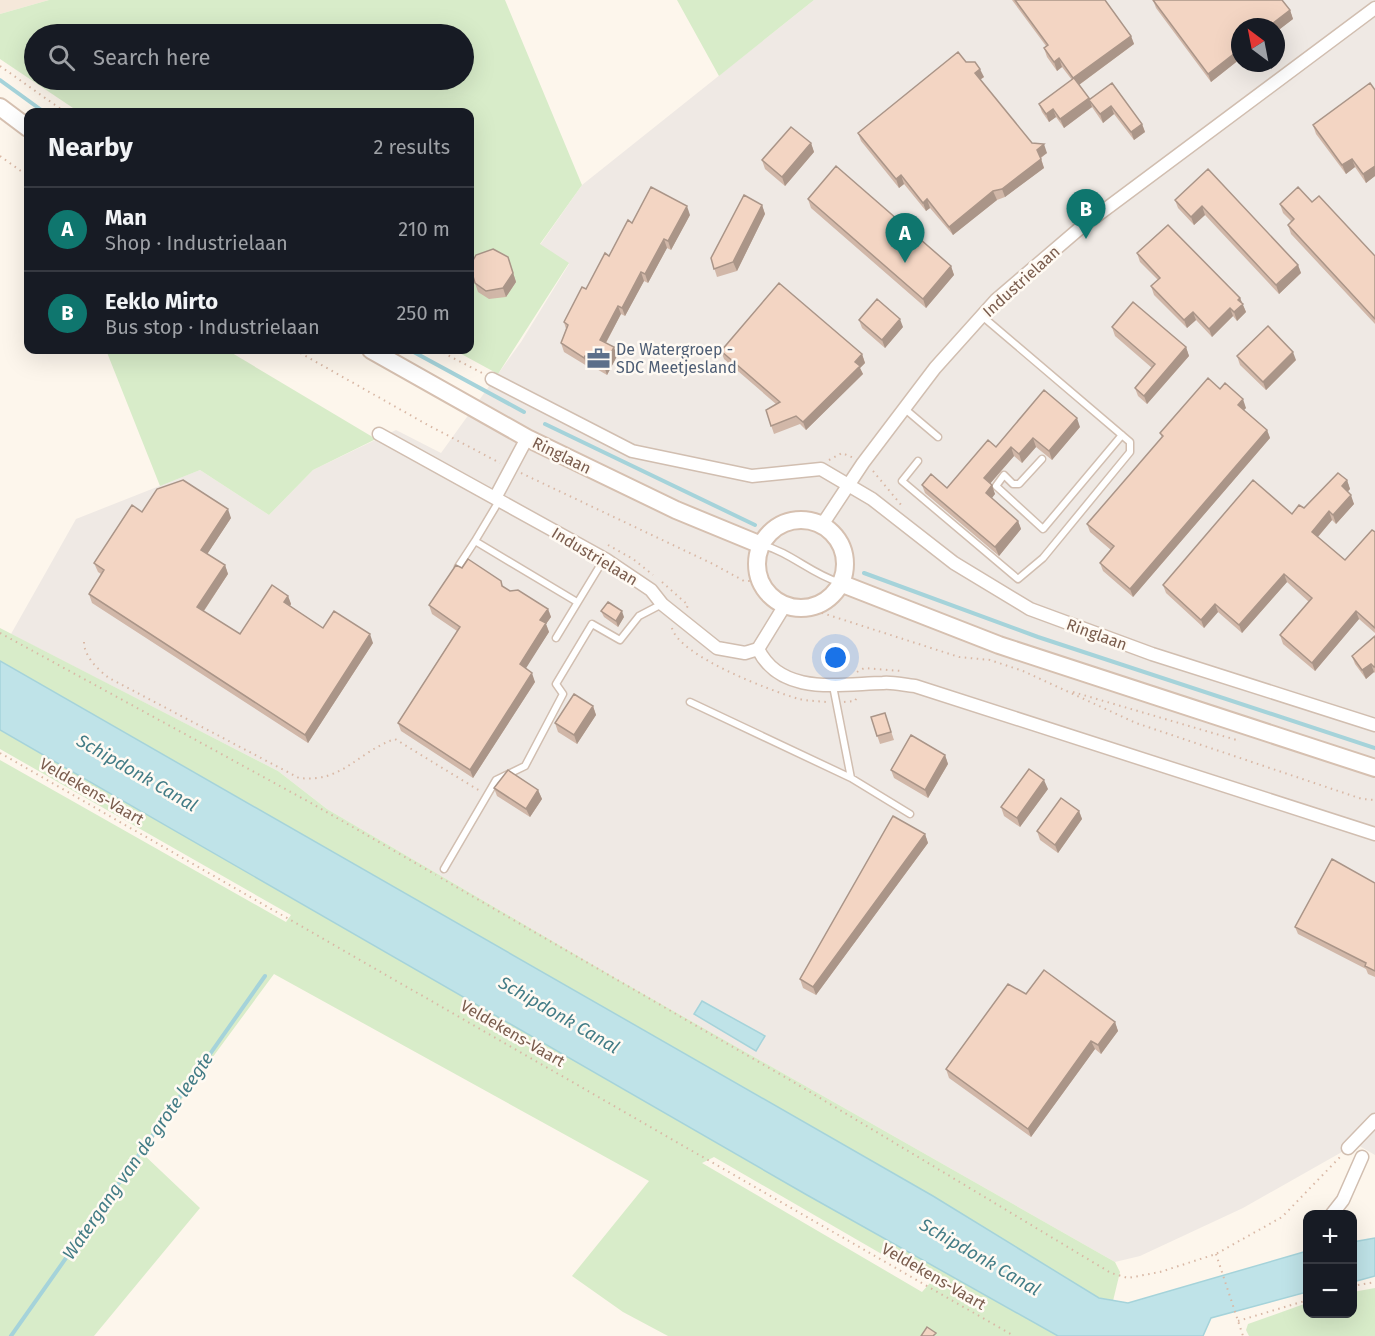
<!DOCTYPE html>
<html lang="en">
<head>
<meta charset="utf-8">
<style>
  body { margin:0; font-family:"Fira Sans",sans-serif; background:#20242c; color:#f1f3f6 }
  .controls { position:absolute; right:18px; bottom:18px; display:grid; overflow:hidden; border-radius:12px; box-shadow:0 6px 24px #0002 }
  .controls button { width:54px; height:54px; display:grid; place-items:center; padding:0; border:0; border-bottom:2px solid #363941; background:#171b24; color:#f1f3f6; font:30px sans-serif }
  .compass { position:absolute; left:1231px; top:18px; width:54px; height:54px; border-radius:50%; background:#171b24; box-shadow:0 6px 24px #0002; rotate:328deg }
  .you { position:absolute; left:836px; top:658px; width:21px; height:21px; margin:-15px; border:4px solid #fff; border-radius:50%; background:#1a73e8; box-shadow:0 0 0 9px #1a73e833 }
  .badge { display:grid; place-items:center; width:39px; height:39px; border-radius:50%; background:#0f766e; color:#fff; font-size:20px; font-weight:700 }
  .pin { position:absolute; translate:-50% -50px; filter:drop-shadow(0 2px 3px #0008) }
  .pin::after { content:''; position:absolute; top:32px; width:21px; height:18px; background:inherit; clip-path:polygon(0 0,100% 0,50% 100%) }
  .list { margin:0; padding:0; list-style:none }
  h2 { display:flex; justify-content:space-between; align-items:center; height:78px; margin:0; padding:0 24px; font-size:26px }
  h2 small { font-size:20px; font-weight:400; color:#9ea1a6 }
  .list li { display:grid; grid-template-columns:39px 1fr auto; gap:18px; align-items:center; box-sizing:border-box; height:84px; padding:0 24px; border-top:2px solid #363941 }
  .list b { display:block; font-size:22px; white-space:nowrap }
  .list p { margin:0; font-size:20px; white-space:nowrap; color:#9ea1a6 }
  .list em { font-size:20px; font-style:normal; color:#9ea1a6 }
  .icon { flex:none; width:33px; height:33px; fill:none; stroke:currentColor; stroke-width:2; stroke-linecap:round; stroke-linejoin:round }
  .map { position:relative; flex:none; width:1375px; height:1336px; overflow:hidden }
  .search { position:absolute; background:#171b24; box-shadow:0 6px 24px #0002; left:24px; top:24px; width:450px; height:66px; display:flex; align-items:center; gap:15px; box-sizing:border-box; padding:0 21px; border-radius:33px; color:#9ea1a6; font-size:22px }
  .panel { position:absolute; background:#171b24; box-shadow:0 6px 24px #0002; left:24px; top:108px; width:450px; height:246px; border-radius:12px }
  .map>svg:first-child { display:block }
  .residential { fill:#f5e8da }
  .industrial { fill:#efe9e4; fill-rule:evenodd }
  .green { fill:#d8ecc9; fill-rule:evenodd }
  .water { fill:#bfe3e8; stroke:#a5d3da; stroke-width:1.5 }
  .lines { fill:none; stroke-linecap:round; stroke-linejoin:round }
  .stream { stroke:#a5d3da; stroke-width:4 }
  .service-casing { stroke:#d1beb0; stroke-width:9 }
  .minor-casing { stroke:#d1beb0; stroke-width:15 }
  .secondary-casing { stroke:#d6c0b0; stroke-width:20 }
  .path { stroke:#d9b8a5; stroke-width:2; stroke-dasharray:1.5 4.5; stroke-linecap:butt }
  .service { stroke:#fff; stroke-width:6 }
  .minor { stroke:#fff; stroke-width:12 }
  .secondary { stroke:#fff; stroke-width:16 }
  .wall { fill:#d1b7a8 }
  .shaded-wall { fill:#aa9588 }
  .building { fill:#f3d5c3; stroke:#aa9588; stroke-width:1.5 }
  .labels { text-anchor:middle; stroke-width:5; stroke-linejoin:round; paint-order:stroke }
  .street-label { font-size:16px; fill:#7a5c4d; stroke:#fffaf3 }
  .service-label { font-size:16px; fill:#4e5e75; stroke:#fffaf3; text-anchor:start }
  .water-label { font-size:18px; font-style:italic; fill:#437c86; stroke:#fffaf3 }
</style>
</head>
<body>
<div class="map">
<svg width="1375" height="1336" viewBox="0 0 1375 1336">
  <rect width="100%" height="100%" fill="#fdf6ec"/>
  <path class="residential" d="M0 0H49L0 14Z"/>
  <path class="industrial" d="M814 0H1375V1155L1356 1144 1243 1208 1140 1256 1115 1262 619 980 327 809 278 771 11 634 76 519 200 470 269 515 313 470 396 430 441 453 521 342 569 264 540 245 582 185ZM1240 27H1276V63H1240Z"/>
  <path class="green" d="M49 0H505L582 185 540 244 569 263 498 374 454 350H470V112H79L0 59V14ZM34 34H464V80H34Z
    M677 0H814L719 76Z
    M106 350H227L376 439 313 470 269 515 200 470 160 486Z
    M0 628 278 771 327 809 619 980 1115 1262 1120 1272 1113 1301 1099 1298 933 1196 0 661Z
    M0 730 807 1195 1058 1336H668L623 1312 572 1276 649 1181 274 974 142 1153 200 1208 94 1336H0V760L286 922 291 915 0 749ZM714 1157 930 1282V1283L922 1292 702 1163Z
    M1375 1288V1336H1249L1246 1330 1248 1324 1307 1303 1308 1314H1352L1353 1292Z"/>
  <path class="water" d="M0 661 933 1196 1099 1298 1128 1303 1307 1251V1292L1211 1318 1203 1336H1058L807 1195 0 730Z
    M702 1001 765 1036 756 1051 694 1014Z
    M1375 1238V1276L1353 1282V1242Z"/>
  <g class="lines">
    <path class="stream" d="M0 80 44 112
      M410 350 524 412
      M545 424 755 525
      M864 573 1038 637 1375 748
      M11 1336 265 976"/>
    <defs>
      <path id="service" d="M905 409 938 437
        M1042 459 1019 484H1013L1004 475 996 486 1043 529 1122 435
        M918 461 902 481 1018 579 1043 558 1130 452V442L982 316
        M475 541 499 501
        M762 545C790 552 810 573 838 582
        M458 567 475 541 577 602
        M556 638 604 559
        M833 686 851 778 910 814
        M690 702 851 778
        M444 869 496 780 525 766 563 694 556 684 592 624 620 640 639 616 662 604"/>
      <path id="minor" d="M492 379 632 451 752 476 821 469 872 499 954 563 1030 609 1152 654 1375 725
        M379 434 605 559 651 590 662 604 717 648 745 653 758 649 785 605
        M495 498 527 438
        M822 525 863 463 935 368 996 300 1079 229 1375 8
        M758 649C781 696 839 684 883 683 893 682 904 685 915 686L1375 834
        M1348 1148 1375 1120
        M1332 1214 1343 1200 1362 1157"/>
      <path id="secondary" d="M0 107 28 128
        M371 350 527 438 676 510 761 545
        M757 564a44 44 0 1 1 88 0a44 44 0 1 1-88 0Z
        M840 583 999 645 1375 768"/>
    </defs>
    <use href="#service" class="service-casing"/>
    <use href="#minor" class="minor-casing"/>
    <use href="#secondary" class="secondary-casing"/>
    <path class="path" d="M0 66 65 112
      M0 156 28 176
      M295 350 426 424 500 463
      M438 350 482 373
      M829 460 842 453 854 458
      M873 471 902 506
      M521 473 713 564 744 581H760
      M608 545 633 559 653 575
      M662 582 688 605 686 610
      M816 611 959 657 990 660 1023 671 1136 723 1362 799 1375 800
      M672 628C679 656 771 691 799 699 808 701 817 701 826 702
      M0 633 311 803 436 875
      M84 642C84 656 98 670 109 678L299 778C343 783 357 752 395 739L480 791
      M857 672 864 668 901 671
      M1073 692 1240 741
      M844 702 855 701 858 695
      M0 753 1014 1336
      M441 878 790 1080 1111 1273 1128 1278 1160 1272 1216 1254 1282 1217 1341 1156
      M1216 1254 1243 1336
      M1352 1286 1375 1282
      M1238 1321 1308 1300"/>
    <use href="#service" class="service"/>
    <use href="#minor" class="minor"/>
    <use href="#secondary" class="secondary"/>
  </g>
  <path class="wall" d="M1012 0H1105L1131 36 1134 44 1079 85 1089 100 1112 83 1142 124 1145 132 1134 140 1114 114 1103 123 1092 107 1064 128 1056 117 1049 122 1042 112 1039 104 1072 80 1062 67 1057 71 1047 57 1044 48 1046 46Z
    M1153 0 1290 10 1293 19 1276 32V27H1240V59L1211 82 1156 8Z
    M966 62 984 77 980 80 1032 143 1047 153 1041 158 1044 168 1005 197 997 200 953 235 930 208 926 211 904 184 899 188 861 141 858 133Z
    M1375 90V176L1366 183 1355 167 1346 174 1316 134 1313 125Z
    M811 143 814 152 785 186 765 169 762 160Z
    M1208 169 1298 265 1301 273 1279 294 1205 215 1194 225 1178 208 1175 200Z
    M808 199 951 266 954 275 926 308 811 208Z
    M1312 202 1375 256V324L1291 234 1288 225 1292 222 1283 213 1280 204Z
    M762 205 765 214 737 271 717 277 711 258Z
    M690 215 671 250 667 248 648 283 644 281 625 316 621 314 606 343 617 356 607 375 588 364 587 366 564 352 561 343 566 329 564 322 632 223Z
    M1137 253 1240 298 1246 312 1237 321 1233 316 1212 337 1196 320 1187 328 1154 295 1151 286 1158 280 1140 262Z
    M508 257 516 282 506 297 489 299 478 292 475 283Z
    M859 320 903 327 885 348 862 328Z
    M1112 327 1186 347 1189 356 1147 404 1138 396 1135 388 1152 368 1115 336Z
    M721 351 862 354 865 363 860 368 863 374 806 430 800 424 774 434 766 410 776 404 724 359Z
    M1237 356 1296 360 1266 390 1240 365Z
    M1220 389 1246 408 1244 410 1267 430 1270 438 1133 597 1103 571 1100 563 1111 550 1090 532 1087 524 1162 438 1160 433Z
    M1080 427 1052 460 1036 447 1022 463 1014 456 990 484 995 494 991 498 1018 521 1021 529 999 556 925 493 922 485 947 488 996 447Z
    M1347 480 1350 489 1347 491 1354 504 1336 524 1332 520 1318 537 1345 560 1375 532V633L1359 619 1315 671 1283 644 1280 635 1309 602 1287 582 1242 633 1218 612 1204 628 1166 593 1163 585 1292 514 1304 508Z
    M142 512 231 518 207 554 225 565 228 574 204 611 240 634 288 596 291 604 290 606 323 628 373 643 308 743 92 603 89 594 101 574 98 572 94 563Z
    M501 581 503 587 510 591 548 609 551 617 546 624 549 632 525 668 535 682 473 778 401 731 398 723 457 631 432 614 429 605Z
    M601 611 624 617 618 627 604 617Z
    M1375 636V673L1374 672 1366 679 1355 664 1352 656Z
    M593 706 596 715 577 744 558 732 555 723Z
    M871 717 888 722 894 740 880 744Z
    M945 755 948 764 928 798 894 778 891 770Z
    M494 788 538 790 542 799 530 817 497 796Z
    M1048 789 1020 827 1004 816 1001 807Z
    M1079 811 1082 819 1058 853 1040 840 1037 831Z
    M925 834 928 843 816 995 803 988 800 979Z
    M1375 883V977L1368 974 1366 969 1298 934 1295 927Z
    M1026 994 1115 1022 1118 1031 1101 1054 1095 1049 1031 1137 949 1078 946 1069Z"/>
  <path class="shaded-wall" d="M1290 10 1293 19 1276 32V27H1268Z
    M1131 36 1134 44 1076 87 1073 78Z
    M1240 49V59L1211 82 1208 74Z
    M1059 58 1062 67 1057 71 1054 62Z
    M980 69 984 77 978 81 975 73Z
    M1089 98 1092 107 1064 128 1060 119Z
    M1111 106 1114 114 1103 123 1100 114Z
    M1053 109 1056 117 1049 122 1046 114Z
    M1142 124 1145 132 1134 140 1131 132Z
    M811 143 814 152 785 186 782 177Z
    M1044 144 1047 153 1040 158 1037 150Z
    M1041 159 1044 168 1005 197 1002 189Z
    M1352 159 1355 167 1346 174 1342 165Z
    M1375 166V176L1366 183 1363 174Z
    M901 175 904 184 899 188 896 179Z
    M993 191 997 200 953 235 949 227Z
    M927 199 930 208 926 211 923 203Z
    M762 205 765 214 737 271 733 262Z
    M687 206 690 215 671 250 668 241Z
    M1202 206 1205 215 1194 225 1191 217Z
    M664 239 667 248 648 283 645 274Z
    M508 257 516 282 506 297 503 288Z
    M1298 265 1301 273 1279 294 1276 285Z
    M951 266 954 275 926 308 923 299Z
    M641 272 644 281 625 316 622 308Z
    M1240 298 1246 312 1237 321 1234 312 1238 300Z
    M618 306 621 314 603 348 600 340Z
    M1230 308 1233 316 1212 337 1209 329Z
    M1193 312 1196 320 1187 328 1184 320Z
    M900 319 903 327 885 348 882 340Z
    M614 347 617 356 607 375 604 366Z
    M1186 347 1189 356 1147 404 1144 396Z
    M1293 352 1296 360 1266 390 1263 382Z
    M862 354 865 363 860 368 863 374 806 430 803 422Z
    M585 356 588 364 587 366 584 358Z
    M1243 399 1246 408 1241 413 1238 405Z
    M1077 418 1080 427 1052 460 1049 451Z
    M1267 430 1270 438 1133 597 1130 589Z
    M1033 438 1036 447 1022 463 1019 454Z
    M1011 447 1014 456 987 487 984 478Z
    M1347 480 1350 489 1345 495 1342 486Z
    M992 485 995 494 989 502 986 493Z
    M1351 495 1354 504 1336 524 1333 515Z
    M228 509 231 518 204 559 201 550Z
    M1329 511 1332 520 1315 540 1312 532Z
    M1018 521 1021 529 999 556 995 547Z
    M225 565 228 574 201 615 197 607Z
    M1284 574 1287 582 1242 633 1239 625Z
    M288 596 291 604 287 611 284 602Z
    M1215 604 1218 612 1204 628 1201 620Z
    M548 609 551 617 546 624 549 632 523 673 520 664 540 620Z
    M622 611 624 617 618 627 616 621Z
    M1356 611 1359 619 1315 671 1312 663Z
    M370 634 373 643 308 743 305 735Z
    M1371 664 1374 672 1366 679 1362 670Z
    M532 673 535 682 473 778 470 770Z
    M593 706 596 715 577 744 574 735Z
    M945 755 948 764 928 798 925 790Z
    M1044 780 1048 789 1020 827 1017 818Z
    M538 790 542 799 530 817 526 809Z
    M1079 811 1082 819 1058 853 1055 845Z
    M925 834 928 843 816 995 813 987Z
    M1115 1022 1118 1031 1101 1054 1098 1045Z
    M1091 1041 1095 1049 1031 1137 1028 1129Z"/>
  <path class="building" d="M1015 0H1105L1131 36 1073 78 1059 58 1054 62 1044 48 1048 45Z
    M1153 0H1282L1290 10 1268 27H1240V49L1208 74Z
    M958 52 966 62H975L980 69 975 73 1032 143 1044 144 1037 150 1041 159 1002 189 993 191 949 227 927 199 923 203 901 175 896 179 858 133Z
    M1074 78 1089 98 1060 119 1053 109 1046 114 1039 104Z
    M1112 83 1142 124 1131 132 1111 106 1100 114 1089 100Z
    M1370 83 1375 90V166L1363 174 1352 159 1342 165 1313 125Z
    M791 127 811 143 782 177 762 160Z
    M836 166 951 266 923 299 808 199Z
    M1208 169 1298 265 1276 285 1202 206 1191 217 1175 200Z
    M651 187 687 206 668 241 664 239 645 274 641 272 622 308 618 306 600 340 614 347 604 366 585 356 584 358 561 343 568 325 564 322 582 287 586 289 605 253 609 256 628 220 632 223Z
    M1298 187 1312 202 1319 196 1375 256V319L1288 225 1294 219 1280 204Z
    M744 195 762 205 733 262 714 269 711 258Z
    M1168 225 1240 298 1238 300 1243 304 1234 312 1230 308 1209 329 1193 312 1184 320 1151 286 1160 278 1137 253Z
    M493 249 508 257 513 273 503 288 486 291 475 283 470 266 476 255Z
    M779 283 862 354 855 362 860 366 803 422 796 416 771 426 766 410 780 402 721 351Z
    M877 299 900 319 882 340 859 320Z
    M1133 302 1186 347 1144 396 1135 388 1155 364 1112 327Z
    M1268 326 1293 352 1263 382 1237 356Z
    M1208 378 1220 389 1225 383 1243 399 1238 405 1267 430 1130 589 1100 563 1114 546 1087 524 1163 436 1160 433Z
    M1044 390 1077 418 1049 451 1033 438 1019 454 1011 447 984 478 992 485 986 493 1018 521 995 547 922 485 931 474 947 488 988 440 996 447Z
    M1338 473 1347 480 1342 486 1351 495 1333 515 1329 511 1312 532 1345 560 1372 530 1375 532V628L1356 611 1312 663 1280 635 1312 598 1284 574 1239 625 1215 604 1201 620 1163 585 1253 480 1292 514 1299 505 1304 508Z
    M183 480 228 509 201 550 225 565 197 607 240 634 272 585 288 596 284 602 323 628 334 611 370 634 305 735 89 594 104 570 94 563 132 505 142 512 157 489Z
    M468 559 501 581 502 586 510 591 518 590 548 609 540 620 546 623 520 664 532 673 470 770 398 723 460 627 429 605 456 565 462 568Z
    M608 602 622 611 616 621 601 611Z
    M1375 636V667H1374L1371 664 1362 670 1352 656Z
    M574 694 593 706 574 735 555 723Z
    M885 713 891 732 877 736 871 717Z
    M911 735 945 755 925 790 891 770Z
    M1029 769 1044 780 1017 818 1001 807Z
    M508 770 538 790 526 809 494 788Z
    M1061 798 1079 811 1055 845 1037 831Z
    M893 816 925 834 813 987 800 979Z
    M1332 859 1375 883V971L1365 966 1366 963 1295 927Z
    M1044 970 1115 1022 1098 1045 1091 1041 1028 1129 946 1069 1008 984 1026 994Z
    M927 1327 936 1333 933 1336H921Z"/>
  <defs>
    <symbol id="office-bare" viewBox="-9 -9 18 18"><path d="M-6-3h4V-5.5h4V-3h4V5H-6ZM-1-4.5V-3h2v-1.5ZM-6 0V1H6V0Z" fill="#5c6f8a" stroke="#fffaf3" stroke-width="2.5" paint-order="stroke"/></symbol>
  </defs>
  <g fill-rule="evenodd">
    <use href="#office-bare" x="582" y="342" width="33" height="33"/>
  </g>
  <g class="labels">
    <g class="street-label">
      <text transform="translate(1021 281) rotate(-42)" y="6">Industrielaan</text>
      <text transform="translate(562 455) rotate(26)" y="6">Ringlaan</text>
      <text transform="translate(595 556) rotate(31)" y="6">Industrielaan</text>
      <text transform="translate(1097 634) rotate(20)" y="6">Ringlaan</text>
      <text transform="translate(92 791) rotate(30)" y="6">Veldekens-Vaart</text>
      <text transform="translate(513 1033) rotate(30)" y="6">Veldekens-Vaart</text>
      <text transform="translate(934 1276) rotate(30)" y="6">Veldekens-Vaart</text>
    </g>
    <g class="service-label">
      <text x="616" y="355">De Watergroep -<tspan x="616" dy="18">SDC Meetjesland</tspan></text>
    </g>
    <g class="water-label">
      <text transform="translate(137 773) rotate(30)" y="6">Schipdonk Canal</text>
      <text transform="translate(559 1015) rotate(30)" y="6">Schipdonk Canal</text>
      <text transform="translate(138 1156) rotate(-55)" y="6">Watergang van de grote leegte</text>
      <text transform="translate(980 1257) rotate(30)" y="6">Schipdonk Canal</text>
    </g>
  </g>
</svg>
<div class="controls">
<button>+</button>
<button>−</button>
</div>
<svg class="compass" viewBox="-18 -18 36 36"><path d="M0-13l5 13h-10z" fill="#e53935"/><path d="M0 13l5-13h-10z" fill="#9ea1a6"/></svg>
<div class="you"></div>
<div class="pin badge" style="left:905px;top:263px">A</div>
<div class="pin badge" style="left:1086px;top:239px">B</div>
<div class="search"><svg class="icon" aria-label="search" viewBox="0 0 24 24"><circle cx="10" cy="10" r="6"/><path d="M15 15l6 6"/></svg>Search here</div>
<section class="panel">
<h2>Nearby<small>2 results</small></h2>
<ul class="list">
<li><span class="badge">A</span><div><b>Man</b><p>Shop · Industrielaan</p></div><em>210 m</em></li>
<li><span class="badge">B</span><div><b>Eeklo Mirto</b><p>Bus stop · Industrielaan</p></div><em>250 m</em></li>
</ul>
</section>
</div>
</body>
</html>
